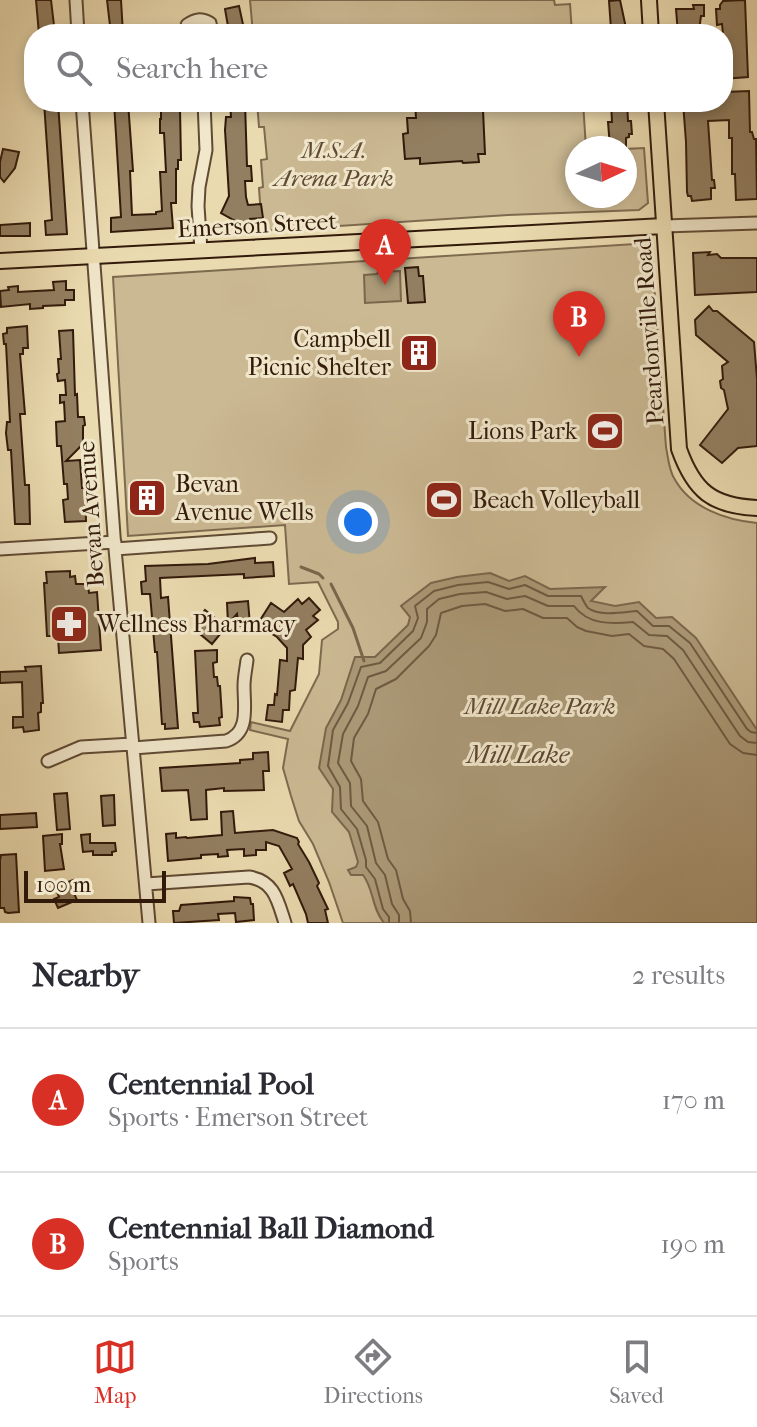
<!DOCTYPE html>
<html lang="en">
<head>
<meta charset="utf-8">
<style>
  body { margin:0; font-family:"IM FELL French Canon",serif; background:#f2f2f3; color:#2b2b33 }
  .compass { position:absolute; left:565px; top:136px; width:72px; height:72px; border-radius:50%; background:#fff; box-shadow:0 4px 12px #0003; rotate:86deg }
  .scale { position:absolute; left:24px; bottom:20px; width:142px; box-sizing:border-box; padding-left:8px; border:4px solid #321a0b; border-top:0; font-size:22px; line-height:28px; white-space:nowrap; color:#321a0b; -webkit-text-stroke:6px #f1e7cb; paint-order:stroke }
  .you { position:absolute; left:358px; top:522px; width:28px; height:28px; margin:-20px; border:6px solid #fff; border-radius:50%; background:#1a73e8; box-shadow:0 0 0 12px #1a73e833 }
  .badge { display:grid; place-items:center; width:52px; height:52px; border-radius:50%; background:#d93025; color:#fff; font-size:26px; font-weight:700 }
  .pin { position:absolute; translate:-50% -66px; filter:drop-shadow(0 2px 4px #0008) }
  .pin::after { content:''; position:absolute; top:42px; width:28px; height:24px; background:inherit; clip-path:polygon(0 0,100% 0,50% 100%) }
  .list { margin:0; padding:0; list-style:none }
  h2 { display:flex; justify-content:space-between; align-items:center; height:104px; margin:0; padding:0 32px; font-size:34px }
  h2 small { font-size:26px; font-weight:400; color:#7c7c81 }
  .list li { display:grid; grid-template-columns:52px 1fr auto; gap:24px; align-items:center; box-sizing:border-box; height:144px; padding:0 32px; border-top:2px solid #e1e1e2 }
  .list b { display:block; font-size:30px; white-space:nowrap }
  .list p { margin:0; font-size:26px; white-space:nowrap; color:#7c7c81 }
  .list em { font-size:26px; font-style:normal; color:#7c7c81 }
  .icon { flex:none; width:44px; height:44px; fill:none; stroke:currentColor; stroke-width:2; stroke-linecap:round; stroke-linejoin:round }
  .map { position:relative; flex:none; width:757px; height:923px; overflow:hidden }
  .search { position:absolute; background:#fff; box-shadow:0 4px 12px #0003; left:24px; right:24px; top:24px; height:88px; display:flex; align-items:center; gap:20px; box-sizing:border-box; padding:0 28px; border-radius:32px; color:#7c7c81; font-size:30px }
  .sheet { height:392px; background:#fff }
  nav { display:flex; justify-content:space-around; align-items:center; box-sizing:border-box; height:112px; border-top:2px solid #e1e1e2; background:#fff; font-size:22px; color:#7c7c81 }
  nav a { display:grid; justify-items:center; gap:4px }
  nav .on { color:#d93025 }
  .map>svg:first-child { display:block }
  .green { fill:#cbb993; stroke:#7e6a4f; stroke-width:2 }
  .water { fill:#ab9977; stroke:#7b664c; stroke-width:2 }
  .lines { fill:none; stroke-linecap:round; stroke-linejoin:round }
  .shore { stroke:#6e5a41; stroke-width:2 }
  .stream { stroke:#7b664c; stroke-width:3 }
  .building { fill:#927e60; stroke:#321a0b; stroke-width:2 }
  .minor-casing { stroke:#604a34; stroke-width:15 }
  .major-casing { stroke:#321a0b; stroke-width:18 }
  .minor { stroke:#f1e7cb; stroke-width:11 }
  .major { stroke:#eadaaf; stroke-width:14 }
  .labels { text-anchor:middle; stroke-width:6; stroke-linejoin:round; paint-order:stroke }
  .park-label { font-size:24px; font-style:italic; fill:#604a34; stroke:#f1e7cb }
  .street-label { font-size:24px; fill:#321a0b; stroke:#f1e7cb }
  .poi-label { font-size:24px; fill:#321a0b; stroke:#f1e7cb; text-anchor:start }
  .water-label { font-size:26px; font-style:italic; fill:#5c4631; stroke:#f1e7cb }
</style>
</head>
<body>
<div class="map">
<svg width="757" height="923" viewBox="0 0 757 923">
  <rect width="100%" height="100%" fill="#eadaaf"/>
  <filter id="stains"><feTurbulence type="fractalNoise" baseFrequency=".0025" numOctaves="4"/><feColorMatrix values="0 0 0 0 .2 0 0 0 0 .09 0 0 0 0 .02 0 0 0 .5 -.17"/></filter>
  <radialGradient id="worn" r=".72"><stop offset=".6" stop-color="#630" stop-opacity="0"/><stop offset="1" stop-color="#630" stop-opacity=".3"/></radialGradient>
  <path class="green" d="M250 0H554L555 5 570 4 572 34H253Z
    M257 102H583L586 148H577V196H625V149L644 148 648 203 639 210 508 215 262 231 259 188 263 187 261 160 267 159 264 127H259Z
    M651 243 666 447C668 457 669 470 674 478 690 508 726 520 757 523V923H343L329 882 313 844 299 821 291 796 283 768 288 739 250 730 251 722 290 731 319 674 322 640 338 629V622L318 582 289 584 285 525 128 536 113 277Z"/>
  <path class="water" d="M400 271 401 301 365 303 364 275 377 274 378 272Z
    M490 573 509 581 525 576 550 589 605 587 591 601 615 606 639 602 656 618 672 617 696 638 757 730V923H384C371 907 374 889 363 875H351L348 870 356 867 358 862 349 832 332 812 333 789 319 768 326 728 341 700 355 657H375L408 625 410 617 401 606 431 583 457 577Z"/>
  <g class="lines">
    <path class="shore" d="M389 923V917L383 909 375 879 366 867V860L357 829 341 809 340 787 328 766 333 730 348 703 361 667 380 663 413 631 418 618 415 606 434 591 458 585 488 582 509 589 525 585 548 596H581C582 598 586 606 588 608 600 617 624 612 637 611L653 626H669L690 643 747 729 751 732 757 733
      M399 923V915L392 904 385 875 376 863 367 826 351 806 350 783 338 763 343 734 358 706 368 677 386 671 421 638 427 622V609L439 599 460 594 486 592 507 599 525 596 548 606H574C588 625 611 624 633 622L649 635 667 636 683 650 740 736 748 742 757 743
      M411 923 410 911 403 899 396 870 388 859 378 822 363 801 361 779 351 761 354 738 368 714 376 689 396 679 429 646 436 635 441 613 462 606 485 604 505 611 523 609 543 618H567L577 627 586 631 612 636 629 634 644 646 663 649 674 659 730 744 743 753 757 755"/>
    <path class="stream" d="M301 567 319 574 323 578
      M331 584 353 628 364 661"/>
  </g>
  <path class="building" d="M36 0H51L55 34H39Z
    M107 0H121L123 34H111Z
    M620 0 626 28 611 29 609 1Z
    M745 0 748 77 723 79V68H724L723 34 722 24 717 25 716 9H720V5L723 1Z
    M693 5H704V16H701L700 23 701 34H678L676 9H694Z
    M239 6 244 29 229 32 225 9Z
    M749 91 750 132H752L754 139H756L757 199 736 200 735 174H732V138H729V120L708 121 712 180H714L715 188H711V199L692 201 691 196H688L687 192 686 142 683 102H723V97H726L725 92Z
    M44 102H58L67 234 46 235 45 221 52 220Z
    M114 102H128L133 171H130L132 215 156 214V212L162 211 160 172H166L164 133H160V119H161V111L180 109 181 160H178V169H176V203H171L173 228 111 232V218L121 217Z
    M230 102H245L247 166H251L252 181H245L246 197 248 205 261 204 263 218 250 219 251 223 236 224 235 221 221 213 229 196 225 130 226 117H231Z
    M415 102H475L476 110H483L485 154H478L479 162 463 163 462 161 420 164V158L405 159 403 134 408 133 407 118H416Z
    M611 102H627L628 121H631L632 134H629V137L626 138V146L610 147 608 122H612Z
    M3 149 19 152 15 168 4 182 0 177V162Z
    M30 223V236H0V225Z
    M710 252 708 255 717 254 721 258H757V292L695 295 693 253Z
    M418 267 419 276H423L425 302 408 303 405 268Z
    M66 281V290H74V300H65V305L43 306V308L30 309V304L1 307 0 291 9 290 8 287 18 286V292L54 290 53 282Z
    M709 306 713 311H717L754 342 757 379V446L738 448 722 463 700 445 728 409 724 390 721 388 720 381 723 379 722 366 728 362 696 335 695 320Z
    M27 326 28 348H23V354H20L25 414H20L25 485H29L30 524H15L11 450H8L6 433 7 422H10L6 344H4L3 334 7 333V328Z
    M73 330 75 395 77 394 78 417H84L85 425 83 426V444L66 461 80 460 82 488H85L86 521 65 522 63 500 68 499 67 484H64L61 446H57L56 422 65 421 64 402 60 403V395H66L65 380 58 381 57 374 59 373 58 359H61L59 331Z
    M158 486 159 508 137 510 135 487Z
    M255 558V563L273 562 274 576 244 578V574L160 578 161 598 168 597 178 728 165 729V724H162L157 652H155L150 594H142L141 582 146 581 145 566 208 564Z
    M70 571V577L75 576 76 584H88L89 593 97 592 101 650 59 653 58 636H47L44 583H47L46 572Z
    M309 598 320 610 313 616 318 620 306 630 311 637 303 645V659L298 658 295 690 290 691 289 710H283L282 722 266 720 268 705H274L275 694 277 695 280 660 287 661V648L277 637 257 625 271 603 284 612 298 599 302 604Z
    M248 601 250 625 238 626 237 614 228 624 227 603Z
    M205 610 226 627 212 644 194 629 201 620 199 618Z
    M217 650V662L213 663 214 677H217L218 686H220L222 717 219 718 220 725 200 727 199 722H194L193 713H198L195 651Z
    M41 666 43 703H41V712L38 713 39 730 24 732 23 727 13 728V717H23L22 682 0 683V672L26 671 25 667Z
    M268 752 269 771H263L264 790 224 791V788L206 790 207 819 191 820 188 790 162 791 160 768 240 763V760L253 759V753Z
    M67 793 70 829 57 830 54 794Z
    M114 795 115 825 103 826 101 796Z
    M233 811 235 833 273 830 297 838 299 842 298 844 309 862 319 883 317 886 328 909 325 910 328 923H308L306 914 293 884 290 886 284 873 292 869 279 846 266 842V850H256V855L244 856V849L227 850 228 856 218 857V854L201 855V858L168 861 166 834 176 833V838L186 837 187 838 222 835 221 812Z
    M36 813 37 827 0 829V815Z
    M62 834V844H60L64 869 45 871 43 836Z
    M90 834V843H115L116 851 112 852V855H93V851L83 852 81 835Z
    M16 854 19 912 8 913 5 912 4 908H0V860L1 855Z
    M73 880 77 890 73 891 77 900 58 908 54 899 59 897 55 887Z
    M234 897 250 898 251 904H253L254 920 236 922 235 913 218 914 219 920 174 923 173 911H179L181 905 234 901Z"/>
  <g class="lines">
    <defs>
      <path id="minor" d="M76 0 78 34
        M186 34 187 25C195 19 201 18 210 23L212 34
        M82 102 115 549 149 923
        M664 226 757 223
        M201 250 198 206 199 187 206 150 204 102
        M0 549 115 542
        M115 549 270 538
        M133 748 226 741C250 733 244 707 244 686 244 677 246 669 247 660
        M48 761 81 747 132 744
        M146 884 249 877C275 881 278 902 285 923"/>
      <path id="major" d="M649 0 651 34
        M656 102 679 449C694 491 712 506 757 508
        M0 261 664 226"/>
    </defs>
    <use href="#minor" class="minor-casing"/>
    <use href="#major" class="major-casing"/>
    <use href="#minor" class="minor"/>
    <use href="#major" class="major"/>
  </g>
  <defs>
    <symbol id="building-square" viewBox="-11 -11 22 22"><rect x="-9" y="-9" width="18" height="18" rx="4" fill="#8f2418" stroke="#f1e7cb"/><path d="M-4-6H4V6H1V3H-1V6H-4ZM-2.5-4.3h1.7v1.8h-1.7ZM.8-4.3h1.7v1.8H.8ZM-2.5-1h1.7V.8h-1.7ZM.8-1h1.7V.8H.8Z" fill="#fff"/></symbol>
    <symbol id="stadium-square" viewBox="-11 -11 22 22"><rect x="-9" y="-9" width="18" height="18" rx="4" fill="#8f2418" stroke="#f1e7cb"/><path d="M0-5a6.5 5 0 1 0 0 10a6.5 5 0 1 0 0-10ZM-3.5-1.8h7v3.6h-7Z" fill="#fff"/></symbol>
    <symbol id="pharmacy-square" viewBox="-11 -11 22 22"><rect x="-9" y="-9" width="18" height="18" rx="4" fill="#8f2418" stroke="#f1e7cb"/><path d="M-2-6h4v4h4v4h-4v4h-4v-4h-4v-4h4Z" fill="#fff"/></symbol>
  </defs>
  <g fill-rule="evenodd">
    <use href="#building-square" x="397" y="331" width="44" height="44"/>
    <use href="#stadium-square" x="583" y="409" width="44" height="44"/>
    <use href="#building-square" x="125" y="476" width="44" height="44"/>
    <use href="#stadium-square" x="422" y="478" width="44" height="44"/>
    <use href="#pharmacy-square" x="47" y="602" width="44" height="44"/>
  </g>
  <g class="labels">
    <g class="park-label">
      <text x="334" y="158">M.S.A.<tspan x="334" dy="28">Arena Park</tspan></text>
      <text x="540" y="714">Mill Lake Park</text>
    </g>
    <g class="street-label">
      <text transform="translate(257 225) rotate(-3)" y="8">Emerson Street</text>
      <text transform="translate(649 331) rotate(-94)" y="8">Peardonville Road</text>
      <text transform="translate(91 514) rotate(-94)" y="8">Bevan Avenue</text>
    </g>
    <g class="poi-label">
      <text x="391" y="347" text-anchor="end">Campbell<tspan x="391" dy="28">Picnic Shelter</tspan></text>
      <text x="577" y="439" text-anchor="end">Lions Park</text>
      <text x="175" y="492">Bevan<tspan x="175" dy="28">Avenue Wells</tspan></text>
      <text x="472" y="508">Beach Volleyball</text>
      <text x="97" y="632">Wellness Pharmacy</text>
    </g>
    <g class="water-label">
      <text x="518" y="763">Mill Lake</text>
    </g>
  </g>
  <rect width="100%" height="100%" filter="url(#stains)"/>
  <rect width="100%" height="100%" fill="url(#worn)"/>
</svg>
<svg class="compass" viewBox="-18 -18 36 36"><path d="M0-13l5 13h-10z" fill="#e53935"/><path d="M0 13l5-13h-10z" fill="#7c7c81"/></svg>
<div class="scale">100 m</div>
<div class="you"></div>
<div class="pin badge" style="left:385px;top:285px">A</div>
<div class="pin badge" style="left:579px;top:357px">B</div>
<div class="search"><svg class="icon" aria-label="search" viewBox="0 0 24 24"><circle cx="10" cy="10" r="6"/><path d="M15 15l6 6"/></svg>Search here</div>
</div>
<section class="sheet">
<h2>Nearby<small>2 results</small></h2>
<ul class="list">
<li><span class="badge">A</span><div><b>Centennial Pool</b><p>Sports · Emerson Street</p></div><em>170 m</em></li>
<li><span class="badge">B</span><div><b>Centennial Ball Diamond</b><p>Sports</p></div><em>190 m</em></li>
</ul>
</section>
<nav>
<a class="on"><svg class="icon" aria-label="map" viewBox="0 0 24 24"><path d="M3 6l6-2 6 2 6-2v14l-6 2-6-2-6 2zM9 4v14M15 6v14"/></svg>Map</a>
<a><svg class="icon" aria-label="directions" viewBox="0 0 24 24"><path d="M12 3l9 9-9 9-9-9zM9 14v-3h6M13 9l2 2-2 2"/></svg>Directions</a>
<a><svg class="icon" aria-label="saved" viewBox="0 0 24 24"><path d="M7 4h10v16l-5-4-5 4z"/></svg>Saved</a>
</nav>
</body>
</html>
